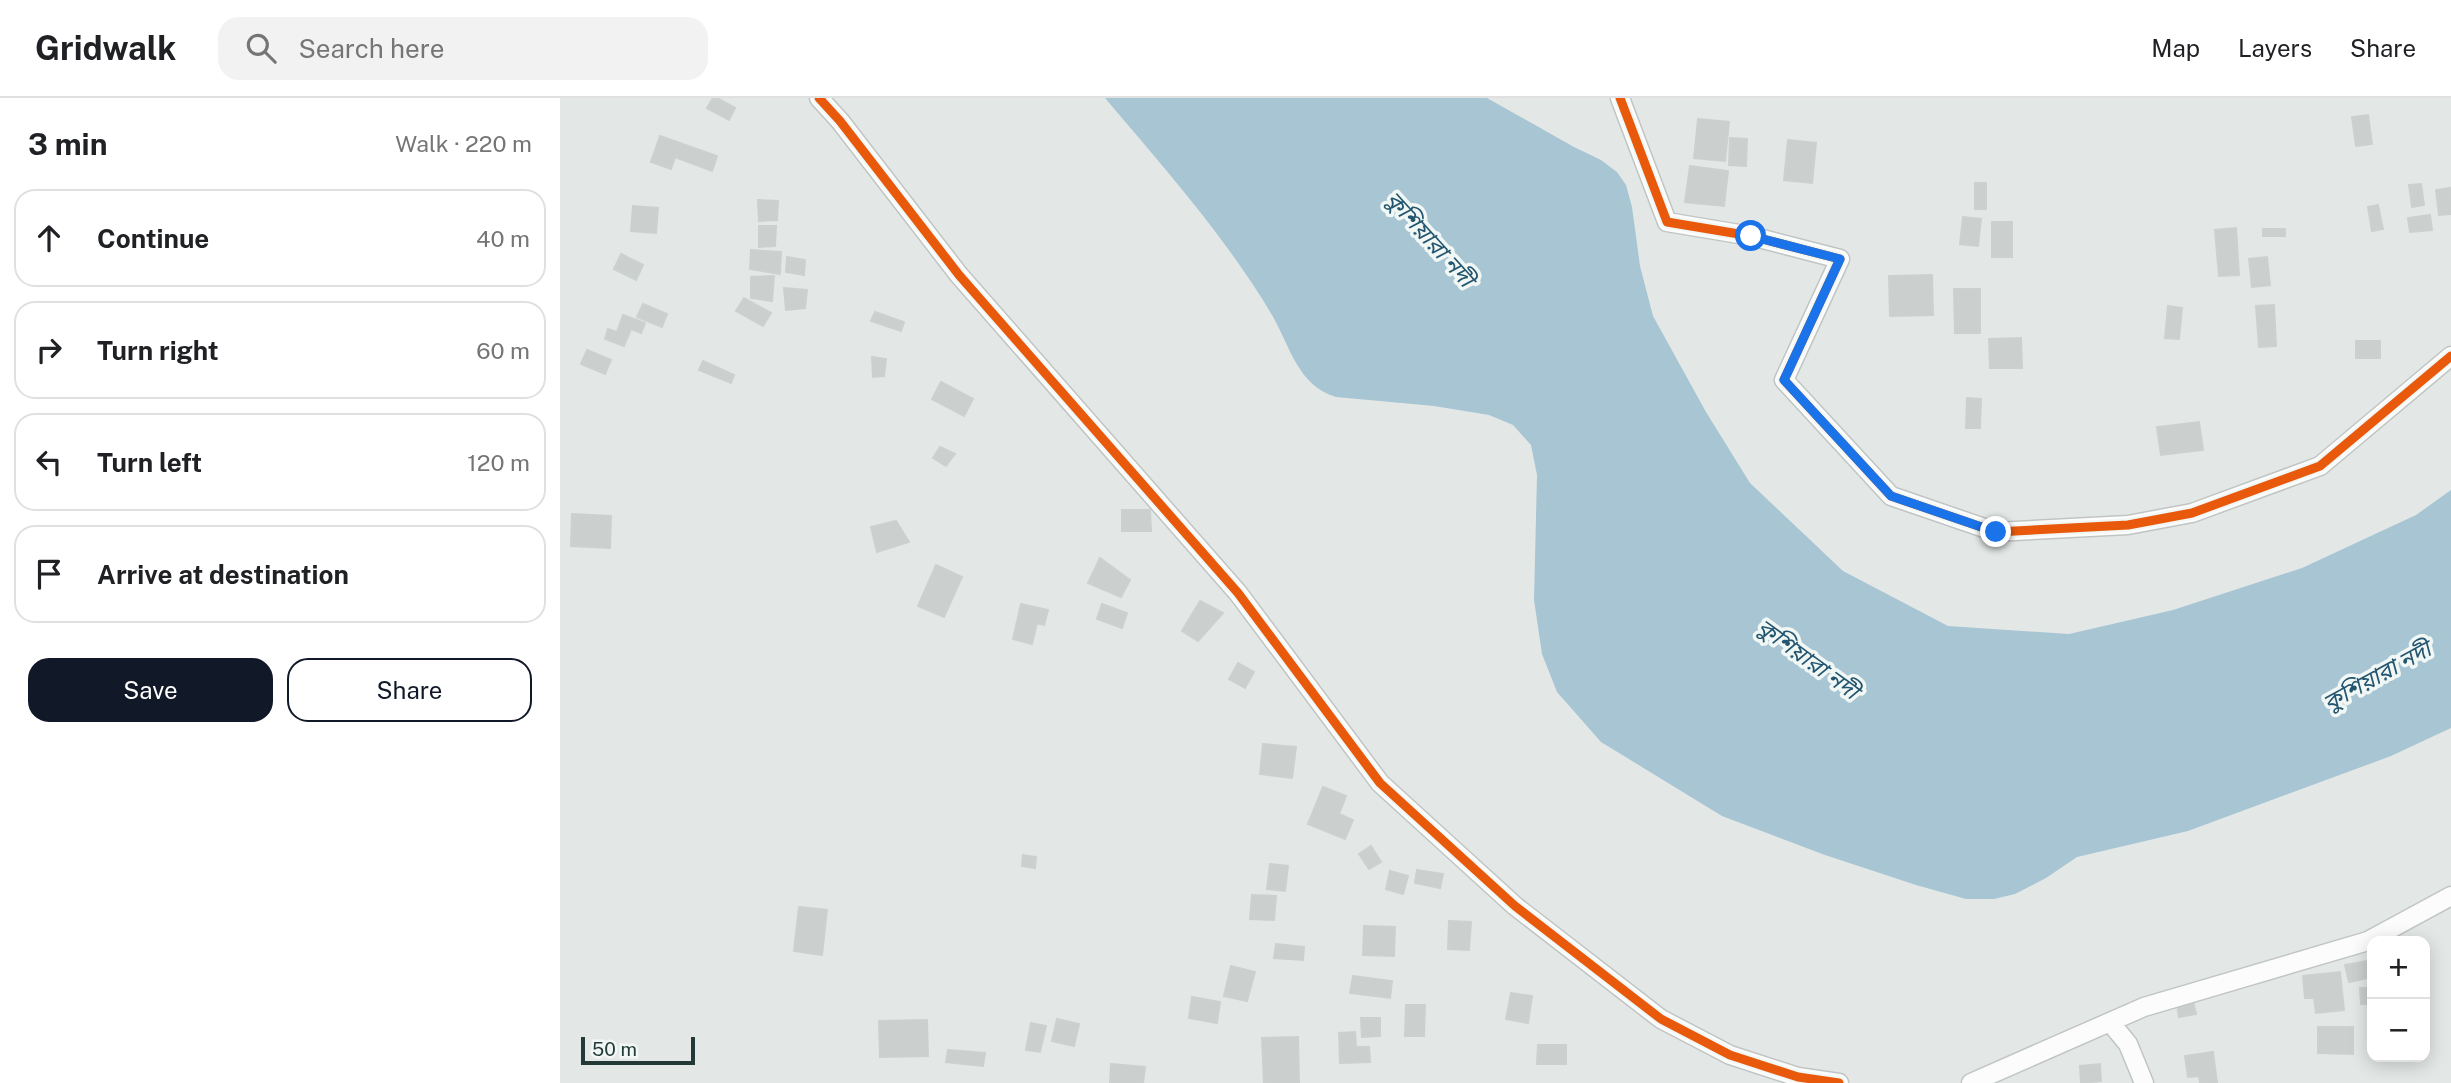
<!DOCTYPE html>
<html lang="en">
<head>
<meta charset="utf-8">
<style>
  body { margin:0; font-family:"Public Sans","Noto Sans Bengali",sans-serif; background:#f2f2f2; color:#202124 }
  .controls { position:absolute; right:21px; bottom:21px; display:grid; overflow:hidden; border-radius:14px; box-shadow:0 4px 18px #0003 }
  .controls button { width:63px; height:63px; display:grid; place-items:center; padding:0; border:0; border-bottom:2px solid #e0e0e0; background:#fff; color:#202124; font:35px sans-serif }
  .scale { position:absolute; left:21px; bottom:18px; width:114px; box-sizing:border-box; padding-left:7px; border:4px solid #233937; border-top:0; font-size:19px; line-height:24px; white-space:nowrap; color:#233937; -webkit-text-stroke:5px #f1f7f5; paint-order:stroke }
  .stop { position:absolute; width:21px; height:21px; margin:-16px; border:5px solid #1a73e8; border-radius:50%; background:#fff }
  .stop.end { background:#1a73e8; border-color:#fff; box-shadow:0 2px 7px #0008 }
  .list { margin:0; padding:0; list-style:none }
  h2 { display:flex; justify-content:space-between; align-items:center; height:91px; margin:0; padding:0 28px; font-size:30px }
  h2 small { font-size:23px; font-weight:400; color:#757577 }
  .list li { display:grid; grid-template-columns:46px 1fr auto; gap:21px; align-items:center; box-sizing:border-box; height:98px; margin:0 14px 14px; padding:0 14px; border:2px solid #e0e0e0; border-radius:21px }
  .list b { display:block; font-size:26px; white-space:nowrap }
  .list em { font-size:23px; font-style:normal; color:#757577 }
  .actions { display:flex; gap:14px; padding:21px 28px }
  .actions a { flex:1; padding:16px 0; border:2px solid #111827; border-radius:21px; text-align:center; font-size:24px; color:#111827 }
  .actions .main { background:#111827; color:#fff }
  .icon { flex:none; width:38px; height:38px; fill:none; stroke:currentColor; stroke-width:2; stroke-linecap:round; stroke-linejoin:round }
  .map { position:relative; flex:none; width:1891px; height:985px; overflow:hidden }
  header { display:flex; align-items:center; gap:42px; box-sizing:border-box; height:98px; padding:0 35px; background:#fff; border-bottom:2px solid #e0e0e0 }
  header strong { font-size:33px }
  nav { display:flex; gap:38px; margin-inline-start:auto; font-size:24px }
  .search { width:490px; height:63px; background:#f2f2f2; display:flex; align-items:center; gap:18px; box-sizing:border-box; padding:0 24px; border-radius:21px; color:#757577; font-size:26px }
  main { display:flex }
  aside { flex:1; background:#fff }
  .map>svg:first-child { display:block }
  .water { fill:#a8c5d3 }
  .building { fill:#cbcfce; stroke:#ccd1d0; stroke-width:2 }
  .lines { fill:none; stroke-linecap:round; stroke-linejoin:round }
  .minor-casing { stroke:#c0c5c4; stroke-width:21 }
  .minor { stroke:#fbfcfb; stroke-width:18 }
  .cycleway-casing { stroke:#f1f7f5; stroke-width:13 }
  .cycleway { stroke:#e8590c; stroke-width:9 }
  .route { stroke:#1a73e8; stroke-width:9 }
  .labels { text-anchor:middle; stroke-width:7; stroke-linejoin:round; paint-order:stroke }
  .water-label { font-size:23px; font-style:italic; fill:#23556f; stroke:#f1f7f5 }
</style>
</head>
<body>
<header>
<strong>Gridwalk</strong>
<div class="search"><svg class="icon" aria-label="search" viewBox="0 0 24 24"><circle cx="10" cy="10" r="6"/><path d="M15 15l6 6"/></svg>Search here</div>
<nav><a>Map</a><a>Layers</a><a>Share</a></nav>
</header>
<main>
<aside>
<h2>3 min<small>Walk · 220 m</small></h2>
<ul class="list">
<li><svg class="icon" aria-label="ahead" viewBox="0 0 24 24"><path d="M12 20V5M6 11l6-6 6 6"/></svg><div><b>Continue</b></div><em>40 m</em></li>
<li><svg class="icon" aria-label="right" viewBox="0 0 24 24"><path d="M7 20v-9h11M14 6l5 5-5 5"/></svg><div><b>Turn right</b></div><em>60 m</em></li>
<li><svg class="icon" aria-label="left" viewBox="0 0 24 24"><path d="M17 20v-9H6M10 6l-5 5 5 5"/></svg><div><b>Turn left</b></div><em>120 m</em></li>
<li><svg class="icon" aria-label="arrive" viewBox="0 0 24 24"><path d="M6 21V4h12l-3 4 3 4H6"/></svg><div><b>Arrive at destination</b></div></li>
</ul>
<div class="actions"><a class="main">Save</a><a>Share</a></div>
</aside>
<div class="map">
<svg width="1891" height="985" viewBox="0 0 1891 985">
  <rect width="100%" height="100%" fill="#e3e8e7"/>
  <path class="water" d="M545 0H927L1014 49 1041 62 1057 74 1066 87 1072 109 1080 168 1093 218 1146 314 1190 385 1283 473 1388 528 1509 536 1613 512 1742 470 1856 417 1891 392V630L1831 658 1628 733 1517 759 1486 780 1455 796 1434 801H1406L1356 787 1265 757 1162 718 1041 644 997 594 982 556 974 502 977 377 971 347 953 327 929 317 874 308 776 299C738 288 730 248 712 217 665 138 604 70 545 0Z"/>
  <path class="building" d="M153 0H157L175 10 169 22 147 10Z
    M1808 17 1812 46 1796 48 1792 19Z
    M1138 21 1169 24 1165 63 1134 60Z
    M100 38 157 58 152 73 115 59 111 71 91 64Z
    M1170 40 1187 41 1186 68 1169 67Z
    M1228 42 1256 45 1252 85 1224 82Z
    M1130 68 1168 73 1164 108 1125 104Z
    M1415 85H1426V111H1415Z
    M1861 86 1864 107 1852 109 1849 87Z
    M1890 90 1891 116 1879 117 1876 92Z
    M198 102 218 103 217 122 199 123Z
    M1818 107 1823 131 1812 133 1808 109Z
    M73 108 98 110 96 135 71 133Z
    M1870 117 1872 132 1850 134 1848 120Z
    M1403 119 1421 121 1418 148 1400 146Z
    M1432 124H1452V159H1432Z
    M199 128H216L215 148 199 149Z
    M1676 130 1679 177 1659 178 1655 132Z
    M1703 131H1725V138H1703Z
    M191 152 221 154 220 176 190 171Z
    M61 156 83 167 76 182 54 171Z
    M227 159 245 162 244 177 226 174Z
    M1707 159 1710 187 1692 189 1689 161Z
    M1372 177 1373 217 1330 218 1329 178Z
    M214 178 212 203 191 200V179Z
    M224 190 247 192 245 210 226 212Z
    M1394 191H1420V235H1395Z
    M184 200 211 215 203 228 176 213Z
    M83 206 107 216 102 229 77 219Z
    M1714 207 1716 248 1699 249 1696 208Z
    M1608 208 1622 210 1619 241 1605 240Z
    M315 214 344 224 341 233 311 223Z
    M63 217 85 225 81 235 71 231 64 248 45 241 48 231 57 234Z
    M1461 240 1462 270H1430L1429 241Z
    M1796 243H1820V260H1796Z
    M27 252 51 262 45 276 21 266Z
    M312 259 326 261 324 278 313 279Z
    M143 263 174 277 171 285 139 272Z
    M381 284 413 301 404 318 372 301Z
    M1407 300 1421 301 1420 330H1406Z
    M1639 324 1643 352 1601 357 1597 329Z
    M380 349 395 356 386 368 373 360Z
    M562 412H590L591 433H562Z
    M12 416 51 418 50 450 11 448Z
    M336 423 349 444 317 454 311 429Z
    M540 460 570 482 561 499 528 485Z
    M376 467 402 479 384 519 358 508Z
    M640 503 663 515 638 543 622 533Z
    M461 506 488 512 484 527 477 525 472 546 453 541Z
    M542 506 567 515 562 530 537 521Z
    M678 565 694 574 685 590 669 581Z
    M703 646 736 649 732 680 700 676Z
    M763 689 786 698 779 716 793 722 785 741 748 726Z
    M811 748 821 764 809 771 799 756Z
    M463 757 476 759 475 770 462 768Z
    M710 766 728 768 725 793 707 791Z
    M857 772 883 776 880 790 855 785Z
    M830 773 848 778 843 796 826 791Z
    M692 797 716 798 714 822 690 821Z
    M239 809 267 812 262 857 234 853Z
    M889 823 911 824 909 852 888 851Z
    M804 828 835 829 834 858 803 857Z
    M716 846 744 849 743 862 714 860Z
    M1808 863 1812 879 1789 884 1785 867Z
    M671 868 695 874 687 903 664 898Z
    M1780 874 1784 912 1756 915 1754 900H1745L1743 878Z
    M793 878 832 883 830 900 790 895Z
    M1800 890H1812V906H1801Z
    M951 895 972 898 968 925 946 921Z
    M632 899 660 904 657 925 629 920Z
    M1633 903 1636 916 1619 919 1617 906Z
    M846 907H865L864 938H845Z
    M801 920H820V938L802 939Z
    M497 921 519 926 514 948 492 943Z
    M367 922 368 958 320 959 319 923Z
    M471 925 486 928 480 954 466 952Z
    M1758 929H1793V956L1758 955Z
    M795 934 796 949H809L810 964 780 965 779 935Z
    M738 939 739 985H704L702 940Z
    M978 947H1006V966H977Z
    M388 952 425 955 423 968 386 964Z
    M1653 954 1657 985H1640L1639 978 1628 979 1625 958Z
    M551 966 585 969 583 985H550Z
    M1540 966 1541 983 1521 985 1520 968Z"/>
  <g class="lines">
    <defs>
      <path id="minor" d="M259 0 280 23 399 177 678 495 820 685 955 808 1101 921 1170 957 1238 979 1279 985
        M1060 0 1107 124 1191 138 1280 161 1224 282 1331 398 1436 434 1568 427 1632 415 1760 368 1891 258
        M1550 924 1568 946 1584 985
        M1411 985 1584 909 1808 843 1891 798"/>
    </defs>
    <use href="#minor" class="minor-casing"/>
    <use href="#minor" class="minor"/>
    <defs>
      <path id="cycleway" d="M259 0 280 23 399 177 678 495 820 685 955 808 1101 921 1170 957 1238 979 1279 985
        M1060 0 1107 124 1191 138 1280 161 1224 282 1331 398 1436 434 1568 427 1632 415 1760 368 1891 258"/>
    </defs>
    <use href="#cycleway" class="cycleway-casing"/>
    <use href="#cycleway" class="cycleway"/>
  </g>
  <g class="lines">
    <path class="route" d="M1191 138 1280 161 1224 282 1331 398 1436 434"/>
  </g>
  <g class="labels">
    <g class="water-label">
      <text transform="translate(870 141) rotate(48)" y="8">কুশিয়ারা নদী</text>
      <text transform="translate(1248 561) rotate(36)" y="8">কুশিয়ারা নদী</text>
      <text transform="translate(1817 578) rotate(-29)" y="8">কুশিয়ারা নদী</text>
    </g>
  </g>
</svg>
<div class="controls">
<button>+</button>
<button>−</button>
</div>
<div class="scale">50 m</div>
<div class="stop" style="left:1191px;top:138px"></div>
<div class="stop end" style="left:1436px;top:434px"></div>
</div>
</main>
</body>
</html>
